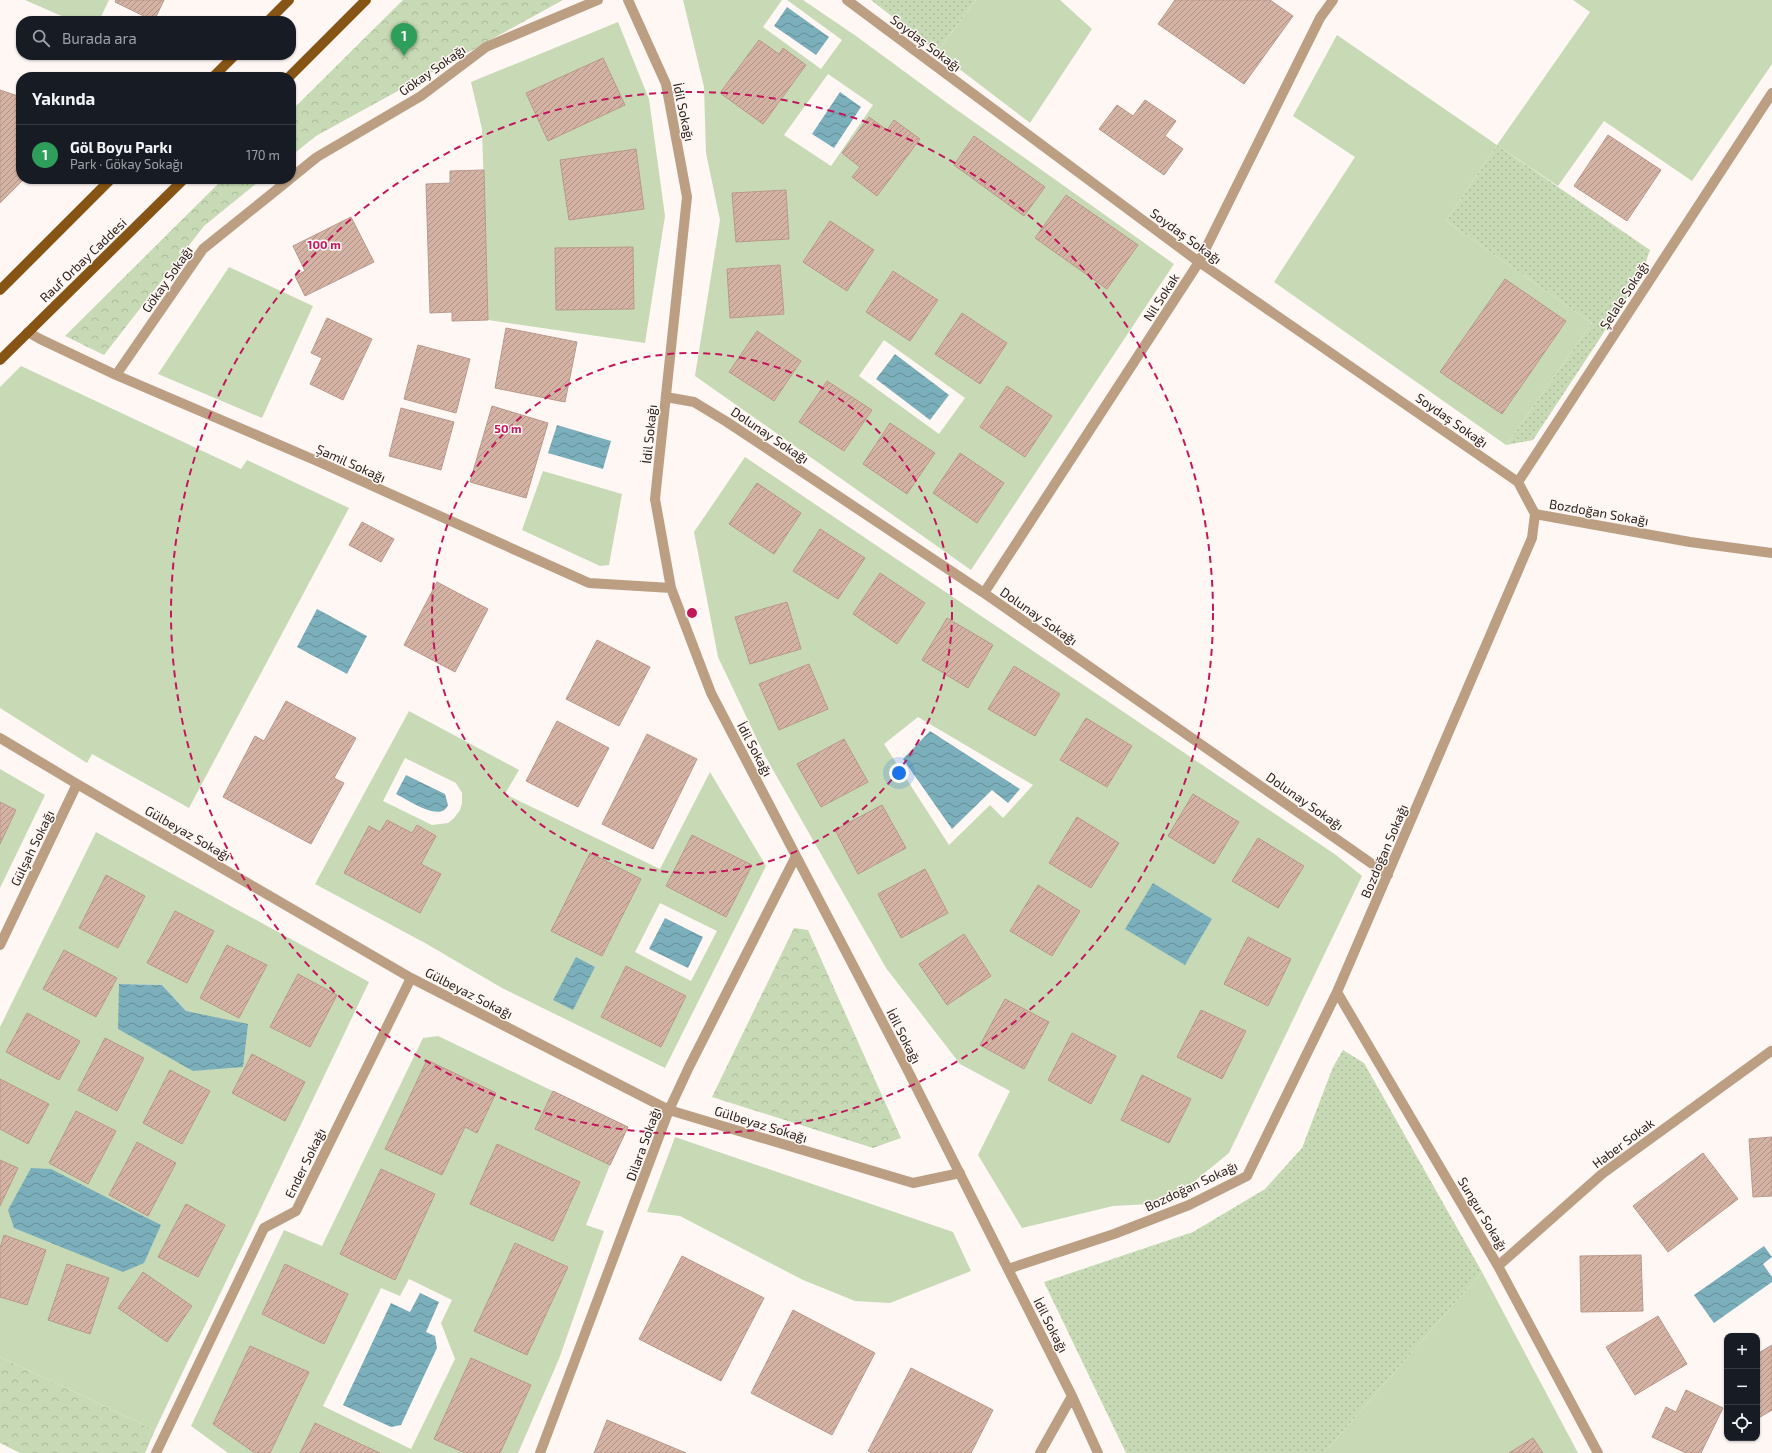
<!DOCTYPE html>
<html lang="tr">
<head>
<meta charset="utf-8">
<style>
  body { margin:0; font-family:"Exo 2",sans-serif; background:#20242c; color:#f1f3f6 }
  .controls { position:absolute; right:12px; bottom:12px; display:grid; overflow:hidden; border-radius:8px; box-shadow:0 1px 3px #0004 }
  .controls button { width:36px; height:36px; display:grid; place-items:center; padding:0; border:0; border-bottom:1px solid #363941; background:#171b24; color:#f1f3f6; font:20px sans-serif }
  .you { position:absolute; left:899px; top:773px; width:14px; height:14px; margin:-10px; border:3px solid #fff; border-radius:50%; background:#1a73e8; box-shadow:0 0 0 6px #1a73e833 }
  .badge { display:grid; place-items:center; width:26px; height:26px; border-radius:50%; background:#2b746f; color:#fff; font-size:13px; font-weight:700 }
  .pin { position:absolute; translate:-50% -33px; filter:drop-shadow(0 1px 2px #0008) }
  .pin::after { content:''; position:absolute; top:21px; width:14px; height:12px; background:inherit; clip-path:polygon(0 0,100% 0,50% 100%) }
  .list { margin:0; padding:0; list-style:none }
  h2 { display:flex; justify-content:space-between; align-items:center; height:52px; margin:0; padding:0 16px; font-size:17px }
  h2 small { font-size:13px; font-weight:400; color:#9ea1a6 }
  .list li { display:grid; grid-template-columns:26px 1fr auto; gap:12px; align-items:center; box-sizing:border-box; height:60px; padding:0 16px; border-top:1px solid #363941 }
  .list b { display:block; font-size:15px; white-space:nowrap }
  .list p { margin:0; font-size:13px; white-space:nowrap; color:#9ea1a6 }
  .list em { font-size:13px; font-style:normal; color:#9ea1a6 }
  .icon { flex:none; width:22px; height:22px; fill:none; stroke:currentColor; stroke-width:2; stroke-linecap:round; stroke-linejoin:round }
  .map { position:relative; flex:none; width:1772px; height:1453px; overflow:hidden }
  .search { position:absolute; background:#171b24; box-shadow:0 1px 3px #0004; left:16px; top:16px; width:280px; height:44px; display:flex; align-items:center; gap:10px; box-sizing:border-box; padding:0 14px; border-radius:16px; color:#9ea1a6; font-size:15px }
  .panel { position:absolute; background:#171b24; box-shadow:0 1px 3px #0004; left:16px; top:72px; width:280px; height:112px; border-radius:16px }
  .map>svg:first-child { display:block }
  .grass { fill:url(#grass-dots) }
  .forest { fill:url(#forest-crowns) }
  .garden { fill:#c7dab5; fill-rule:evenodd }
  .water { fill:url(#water-waves) }
  .building { fill:url(#building-hatch); stroke:#b9998a }
  .lines { fill:none; stroke-linecap:round; stroke-linejoin:round }
  .street { stroke:#bc9f83; stroke-width:10 }
  .primary { stroke:#865415; stroke-width:10 }
  .ring { fill:none; stroke:#c2185b; stroke-width:2; stroke-dasharray:7 5 }
  .labels { text-anchor:middle; stroke-width:3; stroke-linejoin:round; paint-order:stroke }
  .street-label { font-size:13px; fill:#2d221b; stroke:#fef7f4 }
  .centre { fill:#c2185b; stroke:#fef7f4; stroke-width:2 }
  .ring-label { font-size:12px; text-anchor:middle; font-weight:bold; fill:#c2185b; stroke:#fef7f4; stroke-width:3; stroke-linejoin:round; paint-order:stroke }
</style>
</head>
<body>
<div class="map">
<svg width="1772" height="1453" viewBox="0 0 1772 1453">
  <defs>
    <pattern id="grass-dots" width="8" height="8" patternUnits="userSpaceOnUse"><rect width="8" height="8" fill="#c7dab5"/><path d="M2 2h.1M6 6h.1" fill="none" stroke="#abbb9b" stroke-width="1.8" stroke-linecap="round"/></pattern>
    <pattern id="forest-crowns" width="20" height="18" patternUnits="userSpaceOnUse"><rect width="20" height="18" fill="#c7dab5"/><path d="M2 6a3 3 0 1 1 6 0M12 15a3 3 0 1 1 6 0" fill="none" stroke="#abbb9b"/></pattern>
    <pattern id="water-waves" width="16" height="10" patternUnits="userSpaceOnUse"><rect width="16" height="10" fill="#7cafbc"/><path d="M0 5q4-4 8 0t8 0" fill="none" stroke="#668e98"/></pattern>
    <pattern id="building-hatch" width="6" height="6" patternUnits="userSpaceOnUse"><rect width="6" height="6" fill="#d5b3a4"/><path d="M-1 1l2-2M0 6l6-6M5 7l2-2" fill="none" stroke="#ad9185"/></pattern>
  </defs>
  <rect width="100%" height="100%" fill="#fef7f4"/>
  <path class="grass" d="M871 0H976L937 52Z
    M1497 145 1650 250 1641 276 1533 440 1506 445 1592 323 1446 221Z
    M1343 1050 1364 1063 1482 1272 1324 1453H1126L1044 1282 1193 1232 1265 1189 1302 1148 1333 1067Z"/>
  <path class="forest" d="M403 0H563L316 136 291 156V111Z
    M223 179H262L204 226 104 355 65 336Z
    M794 928 808 930 901 1138 873 1148 712 1097Z
    M0 1357 155 1430 145 1453H20L0 1443Z"/>
  <path class="garden" d="M25 0H109L99 21H73Z
    M683 0H782L763 27 821 69 842 40 787 0H803L856 36 950 105 1174 264 971 570 695 376 720 220 706 153 704 87ZM828 74 873 105 831 166 784 135ZM884 340 965 398 939 434 859 376Z
    M976 0H1060L1092 29 1030 123 937 52Z
    M1573 0H1772V64L1692 181 1604 121 1558 186 1497 145 1446 221 1592 323 1506 445 1274 282 1355 157 1293 116 1337 35 1497 145 1590 12Z
    M618 22 649 99 665 216 645 343 488 320 482 129 471 82Z
    M229 267 313 306 262 418 158 374Z
    M21 366 241 469 247 460 349 508 189 808 92 754 87 763 0 708V387Z
    M745 457 1336 855 1362 876 1229 1153 1168 1203 1113 1206 1022 1228 978 1155 1010 1091 960 1064 886 968 765 756 718 657 694 532ZM918 717 1033 785 1003 818 990 805 949 845 884 744Z
    M543 471 622 494 609 565 600 566 522 530Z
    M409 711 519 770 505 794 660 869 710 772 766 866 665 1068 502 988 425 943 315 884ZM405 758 456 783 462 793V803L460 810 454 818 448 823 432 825 383 801ZM660 903 717 931 691 981 635 952Z
    M0 769 45 795 0 888Z
    M96 832 369 982 155 1430 0 1357V1027ZM119 984 162 985 186 1011Z
    M438 1036 628 1127 610 1165 586 1225 604 1231 559 1359 518 1453H228L191 1426 284 1230 322 1246 423 1038ZM409 1279 452 1300 441 1323 455 1359 411 1449 323 1406 381 1288 400 1296Z
    M675 1137 953 1232 971 1271 890 1303 855 1301 803 1280 680 1216 647 1212Z
    M1482 1272 1578 1453H1324Z"/>
  <path class="water" d="M787 7 829 37 816 55 774 26Z
    M840 92 861 107 834 148 812 134Z
    M895 354 949 395 930 420 876 379Z
    M557 425 611 441 603 469 548 453Z
    M317 609 367 636 347 674 297 647Z
    M930 731 1020 789 1008 803 992 790 952 829 903 759Z
    M406 775 445 794 448 805C441 823 408 800 396 794Z
    M1153 883 1212 919 1185 965 1125 929Z
    M665 918 703 937 688 968 649 949Z
    M576 957 595 967 573 1010 553 1000Z
    M119 984 162 985 186 1011 248 1024 243 1067 193 1071 118 1029Z
    M31 1168 51 1169 161 1225 144 1263 123 1272 14 1228 8 1210Z
    M1764 1246 1772 1257 1763 1264 1772 1277V1282L1714 1323 1694 1295Z
    M420 1293 439 1302 426 1332 435 1336 437 1348 401 1425 391 1427 343 1405 391 1303 410 1312Z"/>
  <path class="building" d="M116 0H164L154 21 115 2Z
    M1175 0H1270L1293 16 1244 84 1158 24Z
    M759 40 779 54 783 48 806 65 763 124 720 93Z
    M603 58 625 105 548 141 526 93Z
    M0 90 21 97V179H24L0 203Z
    M1145 100 1176 121 1165 136 1183 149 1164 175 1099 129 1117 105 1133 116Z
    M869 117 887 130 894 120 920 139 877 196 852 177 860 167 842 153Z
    M1608 135 1661 170 1627 221 1574 186Z
    M974 136 1045 187 1024 216 954 165Z
    M636 149 644 209 569 220 560 160Z
    M484 170 488 320 452 321V312L430 313 426 184 450 183V171Z
    M786 190 789 239 736 242 732 193Z
    M1066 195 1138 245 1107 289 1035 238Z
    M351 217 374 262 305 296 295 276 305 271 293 246Z
    M830 221 874 250 847 291 803 262Z
    M633 247 634 309 556 310 555 248Z
    M780 265 784 314 730 318 727 269Z
    M893 271 938 300 910 341 866 312Z
    M1505 279 1566 321 1502 414 1440 372Z
    M962 313 1007 343 980 384 935 354Z
    M327 318 372 339 343 400 310 384 322 358 311 353Z
    M506 328 577 342 565 402 495 388Z
    M757 331 801 361 774 401 729 372Z
    M418 345 470 359 456 413 404 399Z
    M827 381 872 410 844 451 799 422Z
    M1007 386 1052 416 1025 457 980 427Z
    M492 406 548 423 526 498 470 482Z
    M401 408 454 422 441 470 389 456Z
    M890 423 935 453 907 494 863 464Z
    M960 453 1004 483 977 523 933 493Z
    M757 483 801 513 774 554 729 524Z
    M362 522 394 539 381 562 349 545Z
    M820 529 865 558 838 599 793 571Z
    M880 573 925 603 897 644 853 614Z
    M437 582 488 609 455 672 404 645Z
    M787 602 801 649 750 664 735 617Z
    M947 618 993 645 968 688 922 660Z
    M597 640 650 667 619 726 566 699Z
    M809 664 828 709 779 730 759 684Z
    M1014 666 1060 694 1035 736 988 709Z
    M286 701 356 738 334 778 344 783 311 844 223 797 255 736 264 741Z
    M1086 718 1132 746 1107 787 1060 760Z
    M557 721 609 748 578 807 526 781Z
    M647 734 697 759 653 849 602 824Z
    M844 739 868 782 821 807 797 764Z
    M1193 794 1239 822 1214 864 1168 836Z
    M0 802 16 810 0 844Z
    M882 805 906 848 858 874 835 830Z
    M1077 817 1119 843 1091 888 1049 863Z
    M387 820 412 833 417 825 436 836 421 864 441 874 420 913 344 873 369 826 380 832Z
    M692 835 752 865 726 917 666 886Z
    M1258 838 1304 866 1278 908 1232 881Z
    M590 853 641 879 602 956 551 931Z
    M925 869 948 913 901 938 878 894Z
    M106 875 145 896 118 948 79 928Z
    M1038 885 1080 911 1052 956 1010 931Z
    M175 911 214 931 187 983 147 963Z
    M964 934 991 976 947 1005 919 964Z
    M1248 937 1291 959 1268 1006 1224 984Z
    M227 945 267 965 239 1018 200 998Z
    M64 950 117 978 96 1017 43 989Z
    M626 966 686 996 661 1047 601 1017Z
    M298 974 337 995 310 1047 270 1027Z
    M1005 999 1049 1022 1024 1069 980 1045Z
    M1201 1010 1246 1031 1222 1079 1177 1057Z
    M27 1013 80 1041 59 1080 6 1052Z
    M1072 1033 1116 1056 1091 1104 1048 1080Z
    M105 1038 144 1058 117 1111 78 1090Z
    M252 1054 305 1082 285 1121 232 1093Z
    M427 1060 496 1093 477 1133 465 1127 442 1175 385 1149Z
    M170 1070 210 1091 182 1144 143 1123Z
    M1142 1075 1191 1099 1169 1143 1121 1120Z
    M0 1079 49 1104 28 1144 0 1129Z
    M553 1091 628 1127 610 1165 535 1129Z
    M76 1111 116 1131 88 1184 49 1163Z
    M1772 1137V1196L1753 1197 1749 1139Z
    M137 1142 176 1163 148 1216 109 1195Z
    M497 1144 580 1182 553 1241 470 1204Z
    M1703 1153 1738 1199 1668 1252 1633 1206Z
    M0 1160 18 1168 0 1206Z
    M381 1169 435 1194 395 1280 340 1254Z
    M186 1204 225 1225 198 1277 158 1257Z
    M4 1235 46 1250 27 1305 0 1297V1248Z
    M515 1243 568 1267 527 1355 474 1331Z
    M1641 1255 1643 1311 1581 1312 1580 1256Z
    M682 1256 764 1298 721 1381 639 1339Z
    M67 1264 109 1278 90 1334 48 1320Z
    M285 1264 348 1294 324 1344 262 1314Z
    M143 1272 192 1306 167 1342 118 1308Z
    M793 1310 875 1353 832 1435 751 1393Z
    M1658 1316 1687 1364 1635 1395 1606 1347Z
    M1772 1345V1410L1757 1419V1354Z
    M250 1346 309 1372 270 1453H255L213 1424Z
    M471 1358 531 1385 500 1453H465L434 1439Z
    M911 1368 993 1410 971 1453H872L868 1451Z
    M1686 1390 1723 1408 1701 1453H1686L1652 1437 1666 1407 1676 1412Z
    M607 1420 686 1453H594Z
    M315 1423 380 1453H300Z
    M1533 1438 1543 1453H1509Z"/>
  <g class="lines">
    <path class="street" d="M628 0 666 84 687 197 655 499 671 588 711 693 905 1065 1072 1396 1098 1453
      M847 0 1199 262 1518 482
      M291 178 317 157 421 96 486 47 598 0
      M28 332 40 339 116 375 317 461 589 583 671 588
      M116 375 203 249 290 179
      M666 397 694 402 727 422 984 593 1388 875
      M1535 514 1518 482 1772 93
      M1535 514 1690 542 1772 553
      M984 593 1199 262 1320 18 1333 0
      M0 738 77 784 411 978 669 1110 913 1183 960 1173
      M0 945 77 784
      M1337 992 1498 1266 1598 1453
      M1498 1266 1602 1174 1771 1051 1772 1052
      M1008 1269 1114 1234 1189 1205 1247 1176 1337 992 1532 538 1535 514
      M156 1453 264 1228 296 1211 411 978
      M540 1453 669 1110 689 1067 796 856
      M1040 1453 1072 1396"/>
    <path class="primary" d="M268 21 289 0
      M213 77 235 55
      M289 77 366 0
      M0 290 111 179
      M0 360 184 179"/>
  </g>
  <g class="ring">
    <circle cx="692" cy="613" r="260"/>
    <circle cx="692" cy="613" r="521"/>
  </g>
  <g class="labels">
    <g class="street-label">
      <text transform="translate(926 43) rotate(37)" y="5">Soydaş Sokağı</text>
      <text transform="translate(432 70) rotate(-35)" y="5">Gökay Sokağı</text>
      <text transform="translate(684 112) rotate(78)" y="5">İdil Sokağı</text>
      <text transform="translate(1186 236) rotate(36)" y="5">Soydaş Sokağı</text>
      <text transform="translate(83 260) rotate(-44)" y="5">Rauf Orbay Caddesi</text>
      <text transform="translate(167 279) rotate(-55)" y="5">Gökay Sokağı</text>
      <text transform="translate(1624 295) rotate(-57)" y="5">Şelale Sokağı</text>
      <text transform="translate(1161 297) rotate(-57)" y="5">Nil Sokak</text>
      <text transform="translate(1452 420) rotate(35)" y="5">Soydaş Sokağı</text>
      <text transform="translate(649 434) rotate(-84)" y="5">İdil Sokağı</text>
      <text transform="translate(770 435) rotate(34)" y="5">Dolunay Sokağı</text>
      <text transform="translate(351 463) rotate(24)" y="5">Şamil Sokağı</text>
      <text transform="translate(1599 512) rotate(10)" y="5">Bozdoğan Sokağı</text>
      <text transform="translate(1039 616) rotate(35)" y="5">Dolunay Sokağı</text>
      <text transform="translate(755 749) rotate(62)" y="5">İdil Sokağı</text>
      <text transform="translate(1305 801) rotate(35)" y="5">Dolunay Sokağı</text>
      <text transform="translate(188 833) rotate(30)" y="5">Gülbeyaz Sokağı</text>
      <text transform="translate(32 848) rotate(-64)" y="5">Gülşah Sokağı</text>
      <text transform="translate(1384 851) rotate(-67)" y="5">Bozdoğan Sokağı</text>
      <text transform="translate(469 993) rotate(27)" y="5">Gülbeyaz Sokağı</text>
      <text transform="translate(904 1036) rotate(63)" y="5">İdil Sokağı</text>
      <text transform="translate(761 1124) rotate(17)" y="5">Gülbeyaz Sokağı</text>
      <text transform="translate(1623 1143) rotate(-37)" y="5">Haber Sokak</text>
      <text transform="translate(643 1144) rotate(-70)" y="5">Dilara Sokağı</text>
      <text transform="translate(305 1163) rotate(-64)" y="5">Ender Sokağı</text>
      <text transform="translate(1191 1186) rotate(-25)" y="5">Bozdoğan Sokağı</text>
      <text transform="translate(1483 1214) rotate(59)" y="5">Sungur Sokağı</text>
      <text transform="translate(1051 1325) rotate(63)" y="5">İdil Sokağı</text>
    </g>
  </g>
  <circle cx="692" cy="613" r="6" class="centre"/>
  <g class="ring-label">
    <text x="324" y="249">100 m</text>
    <text x="508" y="433">50 m</text>
  </g>
</svg>
<div class="controls">
<button>+</button>
<button>−</button>
<button><svg class="icon" aria-label="locate" viewBox="0 0 24 24"><circle cx="12" cy="12" r="6"/><path d="M12 2v4M12 18v4M2 12h4M18 12h4"/></svg></button>
</div>
<div class="you"></div>
<div class="pin badge" style="left:404px;top:56px;background:#2e9e5b">1</div>
<div class="search"><svg class="icon" aria-label="search" viewBox="0 0 24 24"><circle cx="10" cy="10" r="6"/><path d="M15 15l6 6"/></svg>Burada ara</div>
<section class="panel">
<h2>Yakında<small></small></h2>
<ul class="list">
<li><span class="badge" style="background:#2e9e5b">1</span><div><b>Göl Boyu Parkı</b><p>Park · Gökay Sokağı</p></div><em>170 m</em></li>
</ul>
</section>
</div>
</body>
</html>
